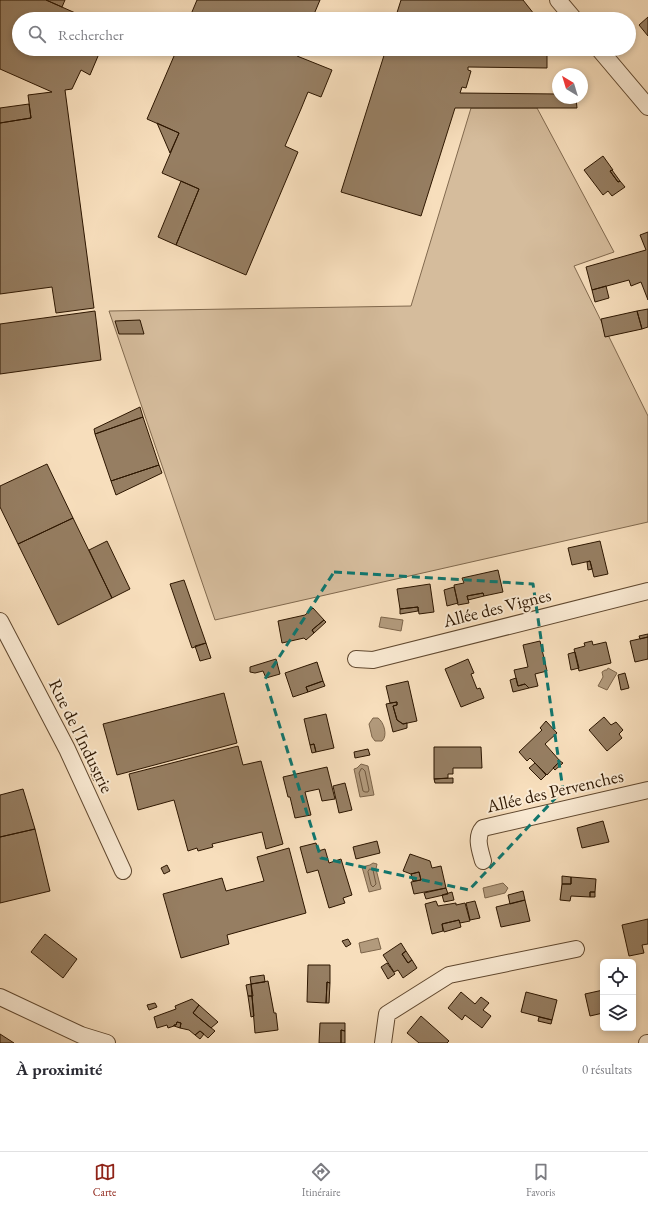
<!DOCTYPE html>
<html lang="fr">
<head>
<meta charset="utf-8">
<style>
  body { margin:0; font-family:"EB Garamond",serif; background:#f7f7f7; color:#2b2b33 }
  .controls { position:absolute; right:12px; bottom:12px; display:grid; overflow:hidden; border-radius:6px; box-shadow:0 2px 6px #0003 }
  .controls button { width:36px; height:36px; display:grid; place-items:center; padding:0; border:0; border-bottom:1px solid #e1e1e2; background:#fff; color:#2b2b33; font:20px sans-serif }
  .compass { position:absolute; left:552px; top:68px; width:36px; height:36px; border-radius:50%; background:#fff; box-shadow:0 2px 6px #0003; rotate:322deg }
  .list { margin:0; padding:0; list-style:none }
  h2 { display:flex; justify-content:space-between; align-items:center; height:52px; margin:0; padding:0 16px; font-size:17px }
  h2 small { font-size:13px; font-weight:400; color:#7c7c81 }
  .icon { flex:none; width:22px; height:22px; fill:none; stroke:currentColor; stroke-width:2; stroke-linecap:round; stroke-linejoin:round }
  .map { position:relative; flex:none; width:648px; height:1043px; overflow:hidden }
  .search { position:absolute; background:#fff; box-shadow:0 2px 6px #0003; left:12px; right:12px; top:12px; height:44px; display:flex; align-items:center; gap:10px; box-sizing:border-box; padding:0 14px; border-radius:22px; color:#7c7c81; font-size:15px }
  .sheet { height:108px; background:#fff }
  nav { display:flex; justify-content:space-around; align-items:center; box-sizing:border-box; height:56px; border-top:1px solid #e1e1e2; background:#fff; font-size:11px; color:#7c7c81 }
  nav a { display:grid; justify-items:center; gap:2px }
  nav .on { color:#8f2418 }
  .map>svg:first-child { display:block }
  .green { fill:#d5bc9c; stroke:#81694e }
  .water { fill:#b29a7c; stroke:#7d654a }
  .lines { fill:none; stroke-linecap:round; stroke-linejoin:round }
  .shore { stroke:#70583e; stroke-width:1 }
  .building { fill:#967e62; stroke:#2d1600 }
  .street-casing { stroke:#60482f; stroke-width:18 }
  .street { stroke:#faead3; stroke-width:16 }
  .marked { fill:none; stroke:#0f766e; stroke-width:3; stroke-dasharray:8 5; stroke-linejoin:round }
  .labels { text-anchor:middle; stroke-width:4; stroke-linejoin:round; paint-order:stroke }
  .street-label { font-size:18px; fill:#2d1600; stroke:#faead3 }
</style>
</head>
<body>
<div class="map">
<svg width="648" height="1043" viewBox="0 0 648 1043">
  <rect width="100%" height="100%" fill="#f7debc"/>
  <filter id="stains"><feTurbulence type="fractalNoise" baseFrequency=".005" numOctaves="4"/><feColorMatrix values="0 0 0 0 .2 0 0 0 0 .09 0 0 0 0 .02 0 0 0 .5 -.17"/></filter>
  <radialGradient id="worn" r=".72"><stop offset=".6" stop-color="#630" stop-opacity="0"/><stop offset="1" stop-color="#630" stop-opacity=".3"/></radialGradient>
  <path class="green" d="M471 108H537L614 252 574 266 648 416V522L215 620 109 311 411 306Z"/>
  <path class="water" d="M381 617 403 620 401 631 379 627Z
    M608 668 617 673 607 690 598 686 603 677 602 672 605 670H607Z
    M373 718H378C384 722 388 736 382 741H375L372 737 369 724Z
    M361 764 368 766 374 795 360 797 354 769 357 768Z
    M373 863 377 864 376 869 381 889 369 892 362 867 370 865Z
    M503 883 508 888 505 893 485 898 483 888Z
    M378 938 381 949 361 953 359 943Z"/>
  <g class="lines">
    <path class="shore" d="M363 769 365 771 369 790 368 792H365L363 791 359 773 361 769Z
      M370 869 373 870 376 884 373 887 371 885 368 872Z"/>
  </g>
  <path class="building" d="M0 0H46L89 19H19V49H101L90 75 81 70 72 89 65 90 94 308 56 313 52 287 0 294V123L31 118 28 95 52 92 0 69Z
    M46 0H65L62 7Z
    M197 0H320L312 19H189Z
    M401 0H523L538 19H395Z
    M648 17V36L639 25Z
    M177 49H300L297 56 332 70 321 97 308 92 301 109 285 146 298 152 246 275 176 245 199 189 162 173 179 133 147 119Z
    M386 49H547V68L468 67V70L471 71 466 88 462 87 460 93 558 94V98H576L577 108H455L421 216 341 192Z
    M29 104 31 118 0 123V108Z
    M157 123 179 133 170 153Z
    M603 156 613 170 610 171 618 182 620 181 625 187 612 196 608 191 603 195 584 170Z
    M612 170 620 181 618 182 610 171Z
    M181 181 199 189 176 245 158 237Z
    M648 232V300L641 282 631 286 629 280 592 290 586 267 646 250 640 235Z
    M606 286 609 298 595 302 592 290Z
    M648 309V327L642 329 637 311Z
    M95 311 101 360 0 374V324Z
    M637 311 642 329 605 337 601 319Z
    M140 320 144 334H119L115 321Z
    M140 407 143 417 95 434 94 429Z
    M143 417 159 465 111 481 95 434Z
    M47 464 73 518 18 544 0 507V486Z
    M159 465 162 473 116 495 111 481Z
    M73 518 112 598 58 625 18 544Z
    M107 541 130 589 112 598 89 550Z
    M600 541 608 574 594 577 590 561 572 565 568 548Z
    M590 561 592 569 588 570 587 562Z
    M498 570 503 592 484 596 483 593 467 596 469 603 458 605 454 585 464 583 462 578Z
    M184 580 206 643 192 648 170 584Z
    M430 584 434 612 419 614 418 607 400 609 397 589Z
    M454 587 458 603 447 606 444 590Z
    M483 593 484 596 468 600 467 596Z
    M418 607V611L400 614V609Z
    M313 608 324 620 312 630 314 633 306 640 304 638 282 643 278 621 305 615Z
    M324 620 326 622 314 633 312 630Z
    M648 634V637L640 639 639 636Z
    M648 637V659L635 662 630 641Z
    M540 641 547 671 535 674 538 686 529 688 525 684 518 686 514 670 528 667 523 645Z
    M592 641 593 645 606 642 611 663 579 671 574 649 585 646 584 643Z
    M206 643 211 658 200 661 195 646Z
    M575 652 579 668 571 670 568 654Z
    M276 659 280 674 266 678 263 671 255 673 250 672V667Z
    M468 659 474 673 471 674 477 689 480 688 484 698 461 707 445 669Z
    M317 662 323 681 306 687 308 692 293 697 285 673Z
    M625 673 629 688 621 690 618 675Z
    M516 678 518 686 525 684 529 688 513 692 510 680Z
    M323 681 325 686 308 692 306 687Z
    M408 681 417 721 403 724 397 720 393 706 397 705V702L390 703 386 686Z
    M224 693 237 743 117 775 103 724Z
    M397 702V705L393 706 397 720 403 724 407 723V728L393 732 386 704Z
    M326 714 334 748 316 752 314 744 310 745 304 719Z
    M604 717 611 725 616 722 623 730 619 734 622 738 607 751 589 730Z
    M546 721 557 733 545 744 560 761 547 775 530 758 527 761 519 752 542 730 540 728Z
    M314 744 316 752 312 753 310 745Z
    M238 746 243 765 261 761 283 844 266 849 262 832 212 844 213 847 198 851 197 848 188 851 174 800 138 810 129 774Z
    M434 747H481L482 768H453V774H448V778L434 779Z
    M368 749 370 755 355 758 354 752Z
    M560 761 563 763 555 770 553 768Z
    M535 763 546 775 541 780 529 768Z
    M327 767 335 799 322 801 319 789 305 792 311 815 295 818 290 797H288L283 777Z
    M96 771 99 779 94 781 91 774Z
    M453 778V783H435L434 779Z
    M345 783 352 810 339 813 333 786Z
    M23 789 35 829 0 837V795Z
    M603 821 609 842 582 848 577 828Z
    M35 829 50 891 0 903V837Z
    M377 841 380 853 356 859 353 847Z
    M316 843 318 851 325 849 329 863 341 859 352 895 343 898 345 903 329 908 318 870 307 873 300 847Z
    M289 848 306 913 227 935 229 944 181 958 163 894 222 878 226 891 264 881 257 857Z
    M410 854 430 861 432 868 441 866 446 888 414 894 411 882 421 880 419 872 411 874 403 871Z
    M167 865 170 871 164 874 161 868Z
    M419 872 421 880 413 881 411 874Z
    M562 876 571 877V884H562Z
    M571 877 596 879 595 892H590V897L571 896 570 901 560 900 562 884H571Z
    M446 888 448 894 426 899 424 893Z
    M523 891 525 900 510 904 508 895Z
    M452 892 454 900 444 902 442 895Z
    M590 892H595V897H590Z
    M525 900 530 921 501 927 496 907Z
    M436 901 438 906 456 903V905L465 903 470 921 460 923 459 920 442 924 443 931 432 934 425 904Z
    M475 901 480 918 470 920 466 903Z
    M648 919V944L642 945 644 953 629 956 622 925Z
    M459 920 461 927 444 932 442 924Z
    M45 934 77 959 63 978 31 952Z
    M348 939 351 944 346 947 342 941Z
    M401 943 406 951 402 954 408 963 412 960 417 968 403 978 398 970 394 972 383 955Z
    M406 951 412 960 408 963 402 954Z
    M387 963 395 974 388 979 381 967Z
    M308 965H330V983L327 982 326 1003 307 1002Z
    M264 975 265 982 251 984 250 977Z
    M268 981 274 1013H276L278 1030 255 1033 251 984Z
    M327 982 330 983 329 1003H326Z
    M251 984 253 996H248L246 985Z
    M603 990V1013L590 1016 585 994Z
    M461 992 475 1004 481 997 489 1003 483 1010 491 1016 482 1028 465 1015 462 1020 448 1008Z
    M526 992 557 1000 552 1020 521 1012Z
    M248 996H252L254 1016 251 1017Z
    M192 999 199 1005 193 1013 215 1031 208 1038 200 1031 195 1035 189 1030 180 1028 181 1023 177 1022 176 1025H174V1026L168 1028 167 1025 157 1028 154 1017 176 1009 175 1006Z
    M155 1003 157 1007 149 1010 147 1005Z
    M199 1005 218 1022 211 1028 193 1013Z
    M421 1016 449 1041 447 1043H419L407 1033Z
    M539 1017 552 1020 551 1024 538 1021Z
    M177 1022 181 1023 180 1028 174 1026V1025H176Z
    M320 1023H345V1031L341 1030V1043H319Z
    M341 1030 345 1031V1043H341Z
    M200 1031 204 1034 200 1039 195 1035Z
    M0 1034 14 1043H0Z"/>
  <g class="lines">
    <defs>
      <path id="street" d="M558 0 574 19
        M599 49 648 107
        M0 621 67 749 123 871
        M356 659 373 660 648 591
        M483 861C480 850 475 837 483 828L648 790
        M0 997 81 1035 107 1043
        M383 1043 387 1014 449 975 576 949
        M647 1043H648"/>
    </defs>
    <use href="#street" class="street-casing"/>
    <use href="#street" class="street"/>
  </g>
  <path class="marked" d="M334 572 533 584 563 790 469 890 321 858 265 679Z"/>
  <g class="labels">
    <g class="street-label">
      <text transform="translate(497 608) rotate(-14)" y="6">Allée des Vignes</text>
      <text transform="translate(81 736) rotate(64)" y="6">Rue de l'Industrie</text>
      <text transform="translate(555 791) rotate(-13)" y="6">Allée des Pervenches</text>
    </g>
  </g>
  <rect width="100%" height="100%" filter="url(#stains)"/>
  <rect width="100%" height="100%" fill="url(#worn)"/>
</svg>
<div class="controls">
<button><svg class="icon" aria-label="locate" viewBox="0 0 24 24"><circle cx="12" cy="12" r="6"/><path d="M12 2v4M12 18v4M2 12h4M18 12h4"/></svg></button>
<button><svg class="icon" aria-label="layers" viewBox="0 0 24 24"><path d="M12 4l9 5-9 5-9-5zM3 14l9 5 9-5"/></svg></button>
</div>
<svg class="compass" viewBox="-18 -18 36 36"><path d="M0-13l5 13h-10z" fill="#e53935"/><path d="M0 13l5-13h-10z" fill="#7c7c81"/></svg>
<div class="search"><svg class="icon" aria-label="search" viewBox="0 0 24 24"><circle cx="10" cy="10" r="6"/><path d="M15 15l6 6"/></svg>Rechercher</div>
</div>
<section class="sheet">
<h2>À proximité<small>0 résultats</small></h2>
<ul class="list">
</ul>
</section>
<nav>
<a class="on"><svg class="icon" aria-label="map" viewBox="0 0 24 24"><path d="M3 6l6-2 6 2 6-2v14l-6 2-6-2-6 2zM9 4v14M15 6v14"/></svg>Carte</a>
<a><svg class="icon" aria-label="directions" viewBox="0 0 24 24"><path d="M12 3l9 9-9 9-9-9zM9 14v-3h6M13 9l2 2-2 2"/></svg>Itinéraire</a>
<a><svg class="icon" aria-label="saved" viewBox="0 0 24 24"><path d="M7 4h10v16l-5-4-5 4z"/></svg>Favoris</a>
</nav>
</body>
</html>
